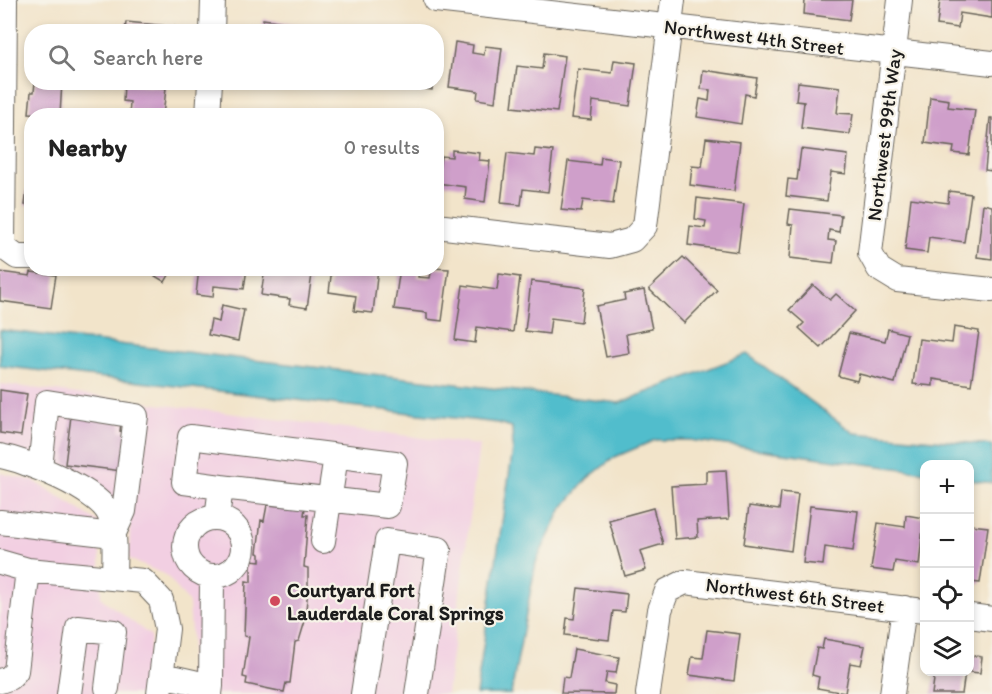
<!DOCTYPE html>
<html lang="en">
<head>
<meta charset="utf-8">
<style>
  body { margin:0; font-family:Itim,sans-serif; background:#f6f6f6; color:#222 }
  .controls { position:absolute; right:18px; bottom:18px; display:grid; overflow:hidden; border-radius:12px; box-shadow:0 3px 9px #0003 }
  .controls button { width:54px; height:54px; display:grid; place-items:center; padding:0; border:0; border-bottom:2px solid #e0e0e0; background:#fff; color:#222; font:30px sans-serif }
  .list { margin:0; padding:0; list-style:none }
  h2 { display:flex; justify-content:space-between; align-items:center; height:78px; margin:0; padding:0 24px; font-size:26px }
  h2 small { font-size:20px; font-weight:400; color:#767676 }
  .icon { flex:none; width:33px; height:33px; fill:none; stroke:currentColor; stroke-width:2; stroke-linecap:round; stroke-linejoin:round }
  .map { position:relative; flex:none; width:992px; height:694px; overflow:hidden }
  .search { position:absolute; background:#fff; box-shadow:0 3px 9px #0003; left:24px; top:24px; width:420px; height:66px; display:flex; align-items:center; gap:15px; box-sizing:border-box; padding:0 21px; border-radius:24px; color:#767676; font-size:22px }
  .panel { position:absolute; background:#fff; box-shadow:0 3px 9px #0003; left:24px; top:108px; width:420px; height:168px; border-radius:24px }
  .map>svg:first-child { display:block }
  .built { fill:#f2cfe2 }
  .water { fill:#51bdcc; stroke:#366c74; stroke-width:1.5 }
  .building { fill:#cf9fca }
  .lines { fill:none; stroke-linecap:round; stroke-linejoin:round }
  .minor-casing { stroke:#676259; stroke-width:26 }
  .minor { stroke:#fff; stroke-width:24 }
  .poi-dot { fill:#d1495b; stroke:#f7f3e8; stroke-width:2 }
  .labels { text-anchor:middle; stroke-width:4.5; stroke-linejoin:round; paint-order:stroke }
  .street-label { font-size:20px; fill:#1c1c1c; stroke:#f7f3e8 }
  .poi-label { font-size:20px; font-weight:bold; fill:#1c1c1c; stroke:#f7f3e8; text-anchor:start }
</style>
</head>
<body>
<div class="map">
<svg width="992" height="694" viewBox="0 0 992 694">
  <rect width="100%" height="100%" fill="#f7f3e8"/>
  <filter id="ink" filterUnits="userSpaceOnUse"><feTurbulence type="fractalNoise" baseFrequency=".0167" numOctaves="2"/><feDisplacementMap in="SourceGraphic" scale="12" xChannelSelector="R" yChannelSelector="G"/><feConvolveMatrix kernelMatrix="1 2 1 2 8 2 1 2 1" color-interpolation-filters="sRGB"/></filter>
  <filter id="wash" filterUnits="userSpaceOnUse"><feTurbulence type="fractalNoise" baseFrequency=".008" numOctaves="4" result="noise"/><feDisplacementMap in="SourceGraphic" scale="24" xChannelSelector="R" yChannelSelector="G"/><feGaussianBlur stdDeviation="1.35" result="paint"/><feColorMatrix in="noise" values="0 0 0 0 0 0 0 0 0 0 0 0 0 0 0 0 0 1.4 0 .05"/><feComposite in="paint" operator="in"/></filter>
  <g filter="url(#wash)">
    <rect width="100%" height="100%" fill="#f2e4ca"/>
    <path class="built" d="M0 384 479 445 447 694H186L192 644 189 603 166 575 129 559 130 525 0 448Z
      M0 473 34 481 99 522 101 598 151 636 144 694H0Z"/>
    <path class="water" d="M0 330 619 403 747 354 854 433 992 445V483L970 480V464H924V472L689 440H655L615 457 587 479 561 510 536 562 511 694H476L513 449 512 427 498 423 0 366Z"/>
    <g id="blocks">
      <path class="building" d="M805 0H852L849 20 804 14Z
        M940 0H992V18L960 13 958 28 937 25Z
        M263 19 311 26V32H261Z
        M126 22 178 27V32H125Z
        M455 42 473 45 472 53 484 55 485 46 502 48 495 102 477 99 478 91 449 87Z
        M544 53 565 56 557 112 512 107 517 66 542 69Z
        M614 60 636 63 630 106 593 101 591 120 571 118 578 69 612 73Z
        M703 70 757 78 754 96 745 94 741 124 697 117 700 99 709 101 710 90 701 89Z
        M35 82H62L60 115 29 113 31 92H34Z
        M410 82H433L432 90 410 87Z
        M798 82 840 87 837 113 853 114 850 134 801 128 804 102 796 101Z
        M124 84 166 88 163 116H129L130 102 123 101Z
        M930 97 949 100 948 107 975 110 969 155 953 153 954 147 925 143Z
        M990 118H992V171L985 170Z
        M706 138 740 142 734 191 690 185 692 166 702 167Z
        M535 149 553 151 548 192 523 189 521 205 501 203 507 153 534 156Z
        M801 149 848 155 846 174 831 172 827 201 786 196 788 179 797 180Z
        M452 150 480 153 479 160 490 161 485 202 465 199 466 187 437 183 441 156 452 157Z
        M601 157 619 160 613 204 583 200 581 212 561 210 568 161 600 165Z
        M27 189H32V205H25Z
        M949 191 971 194 964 242 929 237 927 253 905 250 911 198 948 203Z
        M697 198 744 204 738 252 688 245 690 226 705 228 706 221 695 219Z
        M983 204 992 206V259L977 257Z
        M790 209 841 215 839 232 829 230 828 240 836 241 833 263 790 258 793 225 788 224Z
        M683 257 717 290 684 323 649 289Z
        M142 268H173L165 282Z
        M199 268H247L244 289 214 286 213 297 196 295Z
        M265 268H313L307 308 289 305 290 299 261 295Z
        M332 268H378L373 313 354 311 356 296 329 292Z
        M400 268H419L418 277 430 278 432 268 449 269 442 321 427 319V313L394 309Z
        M0 272 30 276 31 272 56 275 51 308 0 301Z
        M499 274 520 277 513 332 477 327 475 343 455 340 463 285 497 290Z
        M531 281 585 288 581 322 551 318 549 334 525 331Z
        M813 285 830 300 836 294 855 311 821 348 799 328 804 323 789 310Z
        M644 290 652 329 626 334 629 353 606 357 596 306 625 300 624 294Z
        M222 305 244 310 238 341 208 335 211 320 219 322Z
        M954 327 979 331 971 385 933 379V386L913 384 919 339 952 343Z
        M888 329 907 334 895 383 859 374 857 381 838 376 849 333 885 341Z
        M0 390 27 394 21 436 0 433Z
        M71 416 121 423 120 431 127 432 122 471 65 464Z
        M726 470 729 519 697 521 698 537 675 539 671 486 706 484V471Z
        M781 492 798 494 791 551 744 544 749 506 779 510Z
        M267 505 305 508 304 515H308L304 567 308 568V588L305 621 299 641 295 642 290 683H286L284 692 246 684 247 678 243 677 249 637 244 636 246 581 251 582V560L260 561V554L257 553 261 520 264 521Z
        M810 506 858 511 853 551 825 547 823 565 803 563Z
        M653 508 663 544 640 551 646 570 625 576 609 520Z
        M906 515 924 518 919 565 895 561 893 572 871 569 878 523 905 527Z
        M970 525 988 527 980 583 970 582Z
        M578 588 627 594 625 612 613 611 609 640 565 635 567 618 574 619Z
        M707 630 740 634 734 681 689 675 692 657 703 658Z
        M824 639 865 646 861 665 850 663 845 693 817 688 819 677 812 675 817 648 822 649Z
        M574 649 619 657 616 673 607 672 605 683 615 685 614 694 561 693 563 677 569 678Z
        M970 655 982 657 980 673 970 672Z
        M935 672H965L962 694H932Z"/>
    </g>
  </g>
  <g filter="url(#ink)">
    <use href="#blocks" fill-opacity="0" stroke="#676259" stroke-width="1.5"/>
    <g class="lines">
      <defs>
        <path id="minor" d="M5 0 3 247 17 257H32
          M436 0 992 63
          M900 0 870 253 879 269 897 280 992 290
          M212 32 213 0
          M208 116 210 82
          M436 226 610 246 632 240 645 226 673 0
          M0 456C25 460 99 490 109 514 117 532 114 559 114 578
          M185 547a29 29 0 1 1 58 0a29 29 0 1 1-58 0Z
          M217 518 221 487 184 482 190 437 395 463 388 506 221 487
          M0 522 113 535 124 511 136 416 47 402 40 468
          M323 541 336 456
          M0 562 28 570 143 581 161 600 167 629 159 694
          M970 616 992 619
          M162 675 211 686 210 694
          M0 681 9 678 16 671 28 570
          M211 686 212 577
          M69 694 78 628 114 632 107 688
          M363 694 387 541 439 549 417 694
          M648 694 660 610 667 591 685 582 924 611
          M892 694 904 608"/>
      </defs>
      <use href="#minor" class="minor-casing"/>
      <use href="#minor" class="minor"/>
    </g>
  </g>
  <circle class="poi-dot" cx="275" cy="601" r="6"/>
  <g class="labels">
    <g class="street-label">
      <text transform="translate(754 37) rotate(7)" y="7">Northwest 4th Street</text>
      <text transform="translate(884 135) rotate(-83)" y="7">Northwest 99th Way</text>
      <text transform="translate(795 595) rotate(7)" y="7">Northwest 6th Street</text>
    </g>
    <g class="poi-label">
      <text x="287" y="597">Courtyard Fort<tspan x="287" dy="23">Lauderdale Coral Springs</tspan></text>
    </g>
  </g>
</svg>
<div class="controls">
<button>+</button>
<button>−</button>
<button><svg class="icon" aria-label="locate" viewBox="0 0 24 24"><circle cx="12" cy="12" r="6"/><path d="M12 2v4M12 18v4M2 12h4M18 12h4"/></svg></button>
<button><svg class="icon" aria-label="layers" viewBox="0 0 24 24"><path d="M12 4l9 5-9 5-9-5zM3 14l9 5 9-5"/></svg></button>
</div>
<div class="search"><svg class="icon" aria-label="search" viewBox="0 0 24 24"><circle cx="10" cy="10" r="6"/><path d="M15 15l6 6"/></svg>Search here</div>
<section class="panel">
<h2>Nearby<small>0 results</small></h2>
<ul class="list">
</ul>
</section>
</div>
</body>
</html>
